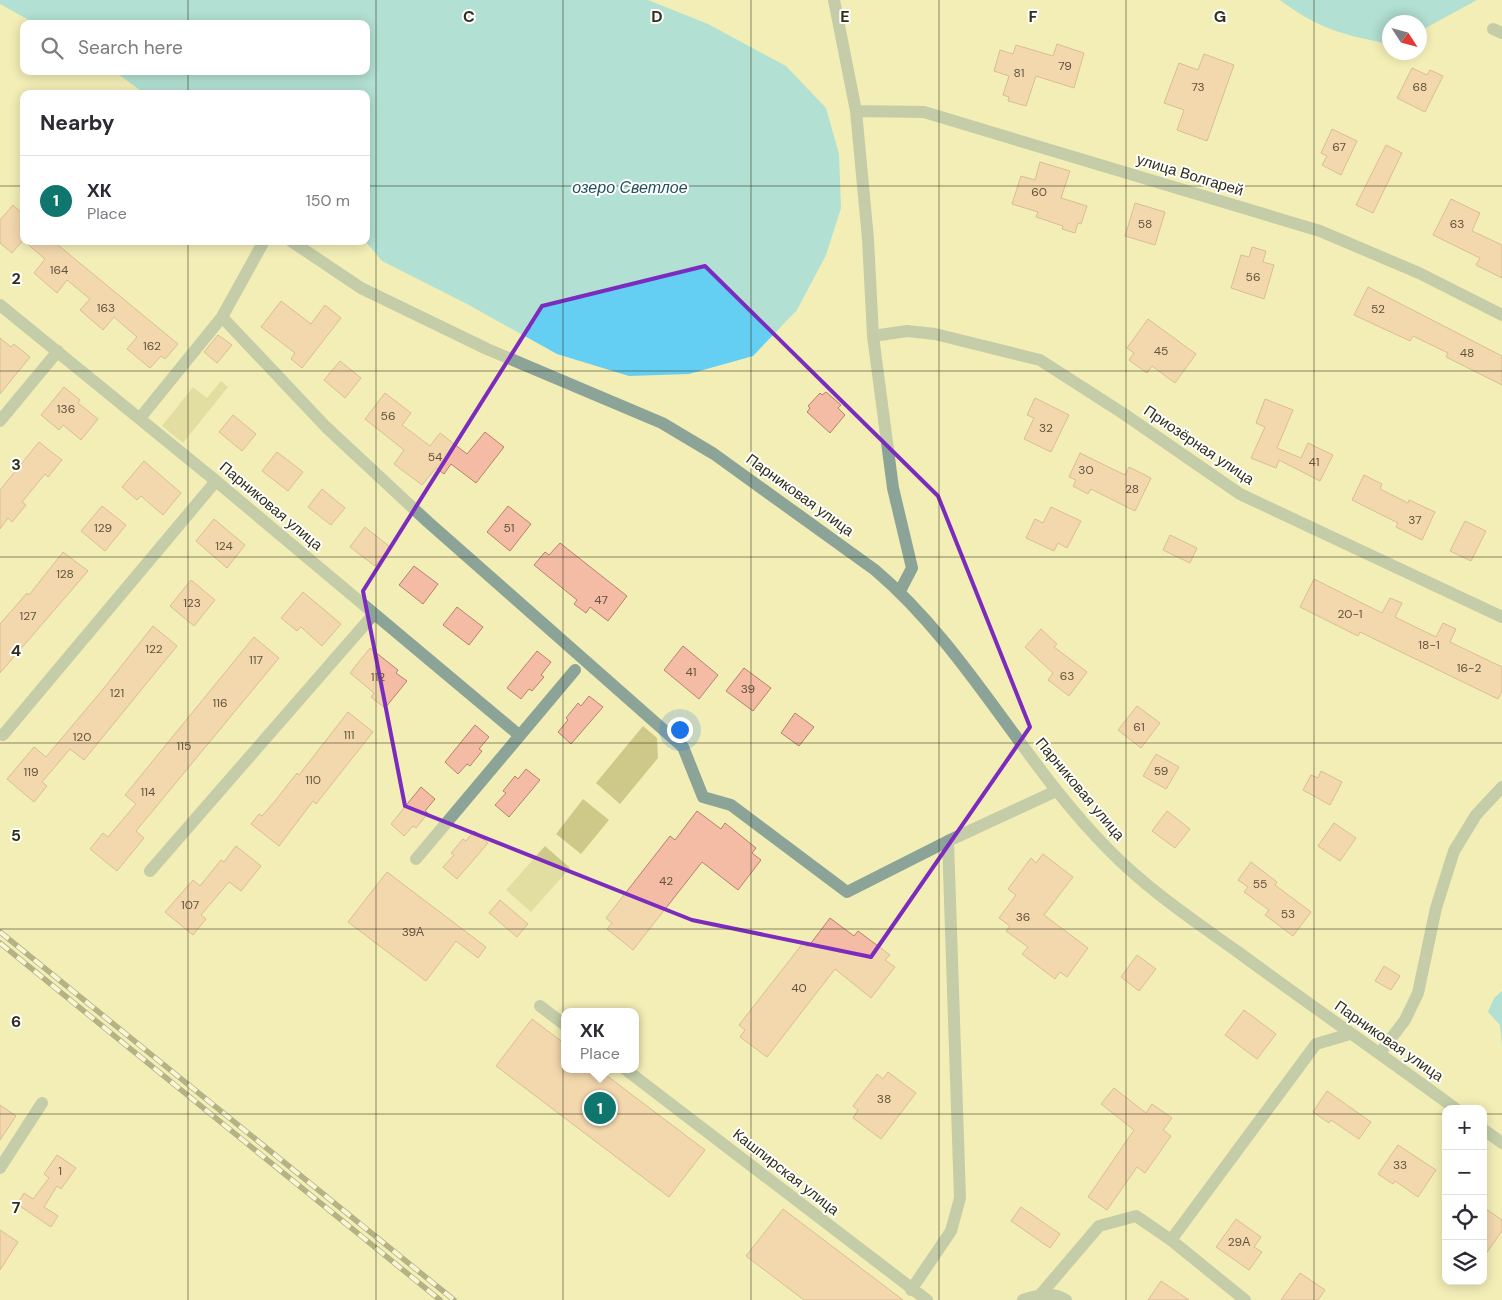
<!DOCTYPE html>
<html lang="en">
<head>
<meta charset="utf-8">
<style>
  body { margin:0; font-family:"DM Sans",sans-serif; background:#f7f7f7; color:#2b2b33 }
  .controls { position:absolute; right:15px; bottom:15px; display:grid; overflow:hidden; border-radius:10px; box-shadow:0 2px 12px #0003 }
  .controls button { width:45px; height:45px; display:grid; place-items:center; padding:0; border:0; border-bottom:1px solid #e1e1e2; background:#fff; color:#2b2b33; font:25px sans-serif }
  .compass { position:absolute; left:1382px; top:15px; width:45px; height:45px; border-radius:50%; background:#fff; box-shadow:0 2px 12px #0003; rotate:126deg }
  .you { position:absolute; left:679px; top:729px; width:18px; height:18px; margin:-12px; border:4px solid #fff; border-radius:50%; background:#1a73e8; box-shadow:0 0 0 8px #1a73e833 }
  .badge { display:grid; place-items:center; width:32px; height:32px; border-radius:50%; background:#0f766e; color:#fff; font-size:16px; font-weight:700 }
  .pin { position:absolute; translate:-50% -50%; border:2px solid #fff; box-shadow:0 1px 5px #0006 }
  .popup { position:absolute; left:561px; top:1008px; width:78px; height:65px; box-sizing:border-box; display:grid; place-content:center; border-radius:10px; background:#fff; filter:drop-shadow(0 1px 4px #0005); font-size:16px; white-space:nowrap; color:#7c7c81 }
  .popup b { font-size:19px; color:#2b2b33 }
  .popup::after { content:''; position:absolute; left:50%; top:100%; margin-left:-10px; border:10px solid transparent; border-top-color:#fff }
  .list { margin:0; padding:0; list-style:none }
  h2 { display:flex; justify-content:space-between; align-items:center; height:65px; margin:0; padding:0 20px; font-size:21px }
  h2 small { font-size:16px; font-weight:400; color:#7c7c81 }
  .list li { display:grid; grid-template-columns:32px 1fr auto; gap:15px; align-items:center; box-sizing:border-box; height:90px; padding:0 20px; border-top:1px solid #e1e1e2 }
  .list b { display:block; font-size:19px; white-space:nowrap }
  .list p { margin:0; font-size:16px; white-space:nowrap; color:#7c7c81 }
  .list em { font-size:16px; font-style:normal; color:#7c7c81 }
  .icon { flex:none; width:28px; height:28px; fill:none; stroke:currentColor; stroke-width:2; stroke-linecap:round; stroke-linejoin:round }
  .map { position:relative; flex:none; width:1502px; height:1300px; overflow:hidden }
  .search { position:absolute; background:#fff; box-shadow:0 2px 12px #0003; left:20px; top:20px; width:350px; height:55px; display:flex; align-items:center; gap:12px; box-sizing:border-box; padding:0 18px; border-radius:10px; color:#7c7c81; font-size:19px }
  .panel { position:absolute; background:#fff; box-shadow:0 2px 12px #0003; left:20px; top:90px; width:350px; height:155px; border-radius:10px }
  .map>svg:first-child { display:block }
  .green { fill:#cfc989 }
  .water { fill:#65cef3 }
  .building { fill:#f4bca5; stroke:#b7826d }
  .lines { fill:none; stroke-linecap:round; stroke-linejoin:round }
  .minor { stroke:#8ca498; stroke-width:12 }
  .rail-casing { stroke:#6b6848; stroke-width:5.5 }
  .rail { stroke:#fff; stroke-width:4; stroke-dasharray:11; stroke-linecap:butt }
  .marked { fill:none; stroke:#7b2cbf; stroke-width:4; stroke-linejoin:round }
  .grid { fill:none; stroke:#312f19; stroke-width:1; stroke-opacity:0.55 }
  .labels { text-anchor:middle; stroke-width:4; stroke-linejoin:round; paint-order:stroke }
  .number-label { font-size:12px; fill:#62523c }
  .street-label { font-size:15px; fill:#312f19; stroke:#fff }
  .water-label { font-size:16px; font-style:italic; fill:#255261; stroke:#fff }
  .grid-label { font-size:16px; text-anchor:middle; font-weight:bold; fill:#312f19; stroke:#fff; stroke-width:4; stroke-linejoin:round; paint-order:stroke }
</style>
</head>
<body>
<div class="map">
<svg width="1502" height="1300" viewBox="0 0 1502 1300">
  <rect width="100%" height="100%" fill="#f3eeb6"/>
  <path class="green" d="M221 381 228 387 183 443 162 426 193 387 207 398Z
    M643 726 657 738 658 758 620 804 596 783Z
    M583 799 609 820 581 854 556 834Z
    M545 846 570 868 531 912 506 890Z"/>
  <path class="water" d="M0 0H648L708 24 786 66 826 108 839 154 841 208 826 255 797 310 753 356 689 374 629 376 557 354 467 304 382 261 365 241 366 94H145L114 71H366V24H36L0 4Z
    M1280 0H1477L1420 31V22H1390L1389 44C1344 35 1318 29 1280 0Z
    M1502 991V1046L1500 1025 1488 1012 1494 998Z"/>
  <path class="building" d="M1057 44 1084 53 1074 88 1036 76 1026 106 1008 101 1009 97 1003 95 1009 76 994 71 1000 50 1013 54 1016 45 1053 56Z
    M1204 54 1234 65 1207 141 1177 130 1184 110 1164 103 1179 63 1198 70Z
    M1412 68 1427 75 1430 70 1443 76 1425 112 1397 98Z
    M1332 129 1357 141 1341 175 1322 165 1327 156 1321 153Z
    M1386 145 1402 153 1373 213 1356 205Z
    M1040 162 1070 171 1061 198 1087 206 1081 224 1078 223 1075 233 1062 229 1063 226 1036 217 1038 212 1012 204 1021 176 1035 180Z
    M1451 199 1480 213 1472 231 1502 245V278L1476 265 1480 258 1433 235Z
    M1135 203 1165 212 1155 245 1125 236Z
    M13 205 24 215V239L12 253 0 243V220Z
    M24 241H53L178 344 165 359 161 356 150 368 127 349 137 337 114 317 103 330 80 310 90 299 67 280 57 293 34 273 45 259Z
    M1252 247 1266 251 1263 262 1274 265 1264 299 1231 288 1241 255 1249 257Z
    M1368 287 1502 356V385L1446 357 1448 353 1413 336 1410 341 1354 315Z
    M281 301 311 324 325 305 341 318 302 368 291 359 295 353 261 327Z
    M1148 319 1196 354 1175 383 1152 366 1147 373 1129 360 1134 353 1127 348Z
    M218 335 232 345 217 363 204 352Z
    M0 338 11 347 14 344 30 357 0 394Z
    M340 361 361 378 345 398 324 380Z
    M64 387 80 400 78 403 98 419 81 440 63 425 59 430 41 415Z
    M826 392 841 405 838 408 845 415 830 433 807 412 810 408 808 406 820 393 822 395Z
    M385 393 411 413 402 425 430 446 440 433 467 454 485 432 504 447 476 483 451 464 444 474 436 468 422 485 394 464 404 450 365 419Z
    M1035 398 1069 415 1051 452 1024 439 1034 418 1027 415Z
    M1265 399 1293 410 1277 448 1301 458 1308 443 1333 455 1320 481 1279 460 1276 468 1251 458 1265 427 1256 423Z
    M233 415 256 434 242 451 219 432Z
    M39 442 62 460 48 477 45 474 22 502 26 505 12 522 8 518 0 529V490Z
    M277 452 303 472 288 491 262 471Z
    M1080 453 1125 475 1129 467 1151 478 1135 511 1091 489 1088 494 1073 486 1076 480 1069 477Z
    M144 461 181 493 163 515 141 496 137 500 122 487Z
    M1364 475 1382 484 1380 489 1408 503 1409 500 1435 512 1422 540 1396 527 1398 523 1352 500Z
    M322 489 345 508 331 525 308 507Z
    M102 506 126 525 105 551 81 531Z
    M508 506 531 524 510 551 487 532Z
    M1051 507 1081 521 1067 548 1058 543 1054 551 1026 538 1035 519 1043 523Z
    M214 519 245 545 227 568 196 541Z
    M1465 521 1486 531 1471 561 1450 551Z
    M365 527 390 547 375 566 350 547Z
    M1170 535 1197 548 1190 563 1163 550Z
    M560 543 627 596 608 621 590 607 586 613 574 604 577 600 534 565 545 552 549 555Z
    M63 552 88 571 0 673V624L27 593 29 595Z
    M414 566 438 584 423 604 399 585Z
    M1314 579 1382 613 1390 598 1402 603 1395 617 1436 637 1443 623 1456 629 1450 642 1502 667V691L1498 699 1360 632 1358 636 1300 607Z
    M191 580 215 600 194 626 170 606Z
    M303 592 341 624 322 646 301 627 297 631 281 618Z
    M457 607 483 627 469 645 443 625Z
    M153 626 177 646 84 760 70 749 42 782 47 786 34 802 7 779 34 747 46 757 104 688Z
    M1041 629 1057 644 1054 647 1087 672 1069 696 1048 680 1053 673 1025 647Z
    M254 637 279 658 136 831 144 838 117 871 90 849 103 833 108 837 136 804 125 795Z
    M683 646 718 675 699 699 664 670Z
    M370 648 398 670 396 673 407 681 385 708 371 697 374 693 350 673Z
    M537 651 551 662 541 675 544 677 532 691 529 689 521 699 507 688Z
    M744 668 771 688 753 711 726 691Z
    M589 696 603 707 571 744 558 732 568 720 566 718 578 703 581 706Z
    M1137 706 1160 723 1141 748 1118 730Z
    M348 712 373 732 316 804 313 801 279 846 251 824 259 814 262 816 275 801 297 773 299 775Z
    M795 713 814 727 799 746 781 733Z
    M475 725 489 737 479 749 482 751 470 766 467 764 458 774 445 762Z
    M1156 754 1179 767 1166 789 1143 776Z
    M526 769 540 780 509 817 495 805 506 793 503 791 515 776 518 779Z
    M1321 771 1342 782 1330 805 1303 790 1311 775 1318 778Z
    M421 787 435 799 425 811 428 813 416 828 413 826 404 836 391 824Z
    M697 811 721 829 725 823 756 848 752 853 761 860 738 890 702 862 633 950 607 929 612 923 606 918 670 836 675 840Z
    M1167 811 1190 829 1175 848 1152 831Z
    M1334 823 1356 838 1340 861 1318 846Z
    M474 831 488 843 457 879 443 867 454 855 451 853 463 839 466 841Z
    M236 846 261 866 241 891 229 882 201 915 206 919 193 935 165 912 193 880 200 886 221 860 224 862Z
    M1043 854 1073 877 1044 915 1088 948 1067 977 1060 972 1055 979 1022 954 1028 947 1006 931 1010 926 999 918 1016 895 1008 889 1031 858 1036 863Z
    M1251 862 1277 882 1275 885 1311 912 1293 936 1265 915 1269 910 1244 892 1248 887 1238 880Z
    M387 872 486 947 478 958 456 941 426 981 348 922Z
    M500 900 528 924 517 937 489 913Z
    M830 918 854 936 858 931 890 955 885 960 895 967 871 998 835 969 767 1057 740 1037 745 1030 739 1025 803 943 808 947Z
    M1137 955 1156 969 1139 991 1121 977Z
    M1384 966 1400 976 1391 990 1375 981Z
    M1244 1010 1276 1034 1257 1059 1225 1035Z
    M532 1019 565 1044V1069H598L705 1150 669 1197 496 1066Z
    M888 1072 916 1093 881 1139 853 1118 858 1110 853 1106 877 1074 883 1079Z
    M1114 1088 1146 1113 1152 1104 1172 1118 1163 1130 1171 1136 1145 1173 1137 1167 1107 1210 1088 1197 1134 1130 1101 1104Z
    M1327 1091 1371 1122 1359 1139 1331 1120 1329 1123 1313 1112Z
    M0 1105 16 1116 0 1140Z
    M1398 1145 1436 1170 1418 1197 1395 1181 1393 1184 1378 1174Z
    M57 1155 76 1168 61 1189 57 1186 44 1207 58 1216 51 1227 17 1204 24 1193 33 1199 49 1178 44 1174Z
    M1021 1207 1060 1234 1050 1248 1011 1221Z
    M1483 1207 1502 1220V1231L1483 1258Z
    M783 1209 903 1300H804L746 1256Z
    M1236 1219 1261 1237 1254 1247 1262 1252 1249 1270 1216 1247Z
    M0 1230 18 1242 0 1270Z
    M1300 1273 1325 1290 1318 1300H1281Z
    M1161 1281 1189 1300H1148Z"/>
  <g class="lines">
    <path class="minor" d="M834 0 856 111 868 239 873 336 893 488 912 568 900 591
      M1493 29 1502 33
      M856 111 924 112 1320 231 1419 273 1502 315
      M291 241 361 288 487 349 662 423 714 454 875 570C968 649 1023 764 1109 850 1147 889 1193 920 1238 952 1310 1005 1384 1056 1456 1109
      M0 305 216 481 519 735
      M222 317 326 427 428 522 683 747 703 797 731 805 847 892 948 841
      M873 336 907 331 935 334 1040 360 1124 414 1240 494 1502 617
      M140 418 222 317 264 241
      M0 421 58 351
      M3 735 216 481
      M416 859 575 670
      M150 871 373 615
      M540 1006 565 1025
      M1380 1053 1405 1020 1418 993 1436 908 1454 851 1476 815 1502 787
      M625 1069 927 1300
      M1483 1129 1502 1143
      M0 1168 42 1103
      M1171 1240 1316 1044 1350 1034
      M911 1290 951 1231 960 1198 948 841 1056 791
      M1041 1294 1099 1226 1136 1216 1171 1240 1245 1300
      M1023 1300C1038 1295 1052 1291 1066 1300"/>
    <defs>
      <path id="rail" d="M0 932 454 1300
        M0 943 440 1300"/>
    </defs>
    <use href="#rail" class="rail-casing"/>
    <use href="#rail" class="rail"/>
  </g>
  <path d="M0 0H1502V1300H0ZM705 266 938 496 1030 727 871 957 692 920 405 806 363 591 542 306Z" fill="#f3eeb6" fill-opacity=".55" fill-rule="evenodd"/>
  <path class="marked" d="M705 266 938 496 1030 727 871 957 692 920 405 806 363 591 542 306Z"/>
  <path class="grid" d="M188 0V24M376 0V1300M563 0V1300M751 0V1300M939 0V1300M1126 0V1300M1314 0V1300M188 71V94M0 186H24M366 186H1502M188 241V1300M0 371H1502M0 557H1502M0 743H1502M0 929H1502M0 1114H1446M1483 1114H1502"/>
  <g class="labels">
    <g class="number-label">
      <text x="1065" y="70">79</text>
      <text x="1019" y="77">81</text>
      <text x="1198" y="91">73</text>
      <text x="1420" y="91">68</text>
      <text x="1339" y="151">67</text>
      <text x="1039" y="196">60</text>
      <text x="1145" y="228">58</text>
      <text x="1457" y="228">63</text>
      <text x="59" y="274">164</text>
      <text x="1253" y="281">56</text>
      <text x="106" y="312">163</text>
      <text x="1378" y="313">52</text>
      <text x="152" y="350">162</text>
      <text x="1161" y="355">45</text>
      <text x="1467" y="357">48</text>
      <text x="66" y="413">136</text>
      <text x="388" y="420">56</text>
      <text x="1046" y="432">32</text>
      <text x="435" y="461">54</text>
      <text x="1314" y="466">41</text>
      <text x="1086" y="474">30</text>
      <text x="1132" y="493">28</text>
      <text x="1415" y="524">37</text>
      <text x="103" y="532">129</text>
      <text x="509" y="532">51</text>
      <text x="224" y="550">124</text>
      <text x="65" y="578">128</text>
      <text x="601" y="604">47</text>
      <text x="192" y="607">123</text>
      <text x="1350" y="618">20-1</text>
      <text x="28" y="620">127</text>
      <text x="1429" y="649">18-1</text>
      <text x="154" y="653">122</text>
      <text x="256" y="664">117</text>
      <text x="1469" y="672">16-2</text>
      <text x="691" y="676">41</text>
      <text x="1067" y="680">63</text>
      <text x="378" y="681">112</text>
      <text x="748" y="693">39</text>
      <text x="117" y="697">121</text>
      <text x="220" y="707">116</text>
      <text x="1139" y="731">61</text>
      <text x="349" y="739">111</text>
      <text x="82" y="741">120</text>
      <text x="184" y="750">115</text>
      <text x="1161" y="775">59</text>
      <text x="31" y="776">119</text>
      <text x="313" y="784">110</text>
      <text x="148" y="796">114</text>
      <text x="666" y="885">42</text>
      <text x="1260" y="888">55</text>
      <text x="190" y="909">107</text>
      <text x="1288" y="918">53</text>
      <text x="1023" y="921">36</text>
      <text x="413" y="936">39А</text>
      <text x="799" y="992">40</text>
      <text x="884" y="1103">38</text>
      <text x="1400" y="1169">33</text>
      <text x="60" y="1175">1</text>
      <text x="1239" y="1246">29А</text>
    </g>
    <g class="street-label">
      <text transform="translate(1190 175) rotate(17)" y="5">улица Волгарей</text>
      <text transform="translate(1199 445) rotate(34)" y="5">Приозёрная улица</text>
      <text transform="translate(800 495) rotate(36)" y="5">Парниковая улица</text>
      <text transform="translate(271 506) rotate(40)" y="5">Парниковая улица</text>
      <text transform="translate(1080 789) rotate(50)" y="5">Парниковая улица</text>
      <text transform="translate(1389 1041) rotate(35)" y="5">Парниковая улица</text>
      <text transform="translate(786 1172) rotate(38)" y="5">Кашпирская улица</text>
    </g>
    <g class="water-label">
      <text x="630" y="193">озеро Светлое</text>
    </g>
  </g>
  <g class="grid-label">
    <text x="469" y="22">C</text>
    <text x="657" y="22">D</text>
    <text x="845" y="22">E</text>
    <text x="1033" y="22">F</text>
    <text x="1220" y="22">G</text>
    <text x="16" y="284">2</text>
    <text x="16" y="470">3</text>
    <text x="16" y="656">4</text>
    <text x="16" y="841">5</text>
    <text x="16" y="1027">6</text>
    <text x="16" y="1213">7</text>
  </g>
</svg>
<div class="controls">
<button>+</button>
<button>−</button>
<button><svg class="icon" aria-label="locate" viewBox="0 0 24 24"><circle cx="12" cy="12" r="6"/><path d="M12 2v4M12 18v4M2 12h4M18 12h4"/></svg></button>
<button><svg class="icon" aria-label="layers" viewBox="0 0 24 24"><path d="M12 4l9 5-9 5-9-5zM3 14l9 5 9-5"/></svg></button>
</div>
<svg class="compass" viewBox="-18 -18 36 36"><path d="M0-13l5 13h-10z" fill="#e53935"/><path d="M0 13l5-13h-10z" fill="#7c7c81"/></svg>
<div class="you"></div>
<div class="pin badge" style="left:600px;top:1108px">1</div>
<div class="popup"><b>ХК</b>Place</div>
<div class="search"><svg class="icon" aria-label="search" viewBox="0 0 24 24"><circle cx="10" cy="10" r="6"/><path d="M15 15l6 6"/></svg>Search here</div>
<section class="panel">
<h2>Nearby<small></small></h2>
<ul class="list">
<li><span class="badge">1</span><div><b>ХК</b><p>Place</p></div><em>150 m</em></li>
</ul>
</section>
</div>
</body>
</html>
